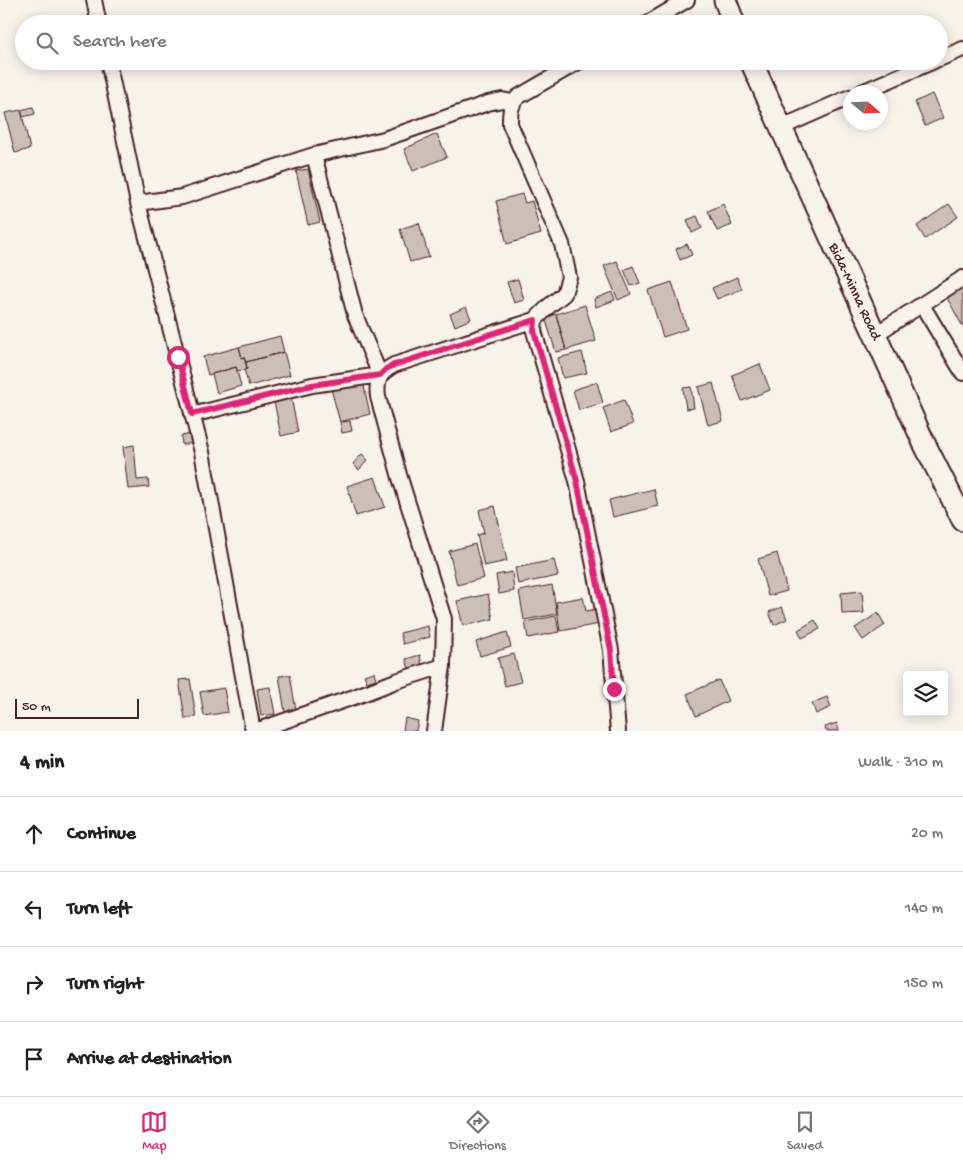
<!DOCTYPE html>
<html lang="en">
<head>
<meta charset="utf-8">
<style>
  body { margin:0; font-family:"Gochi Hand",sans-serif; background:#f6f6f6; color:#222 }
  .controls { position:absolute; right:15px; bottom:15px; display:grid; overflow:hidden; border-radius:5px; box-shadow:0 2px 12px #0003 }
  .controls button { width:45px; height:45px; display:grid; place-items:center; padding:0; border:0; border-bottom:1px solid #e0e0e0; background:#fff; color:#222; font:25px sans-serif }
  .compass { position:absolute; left:843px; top:85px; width:45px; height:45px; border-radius:50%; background:#fff; box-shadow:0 2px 12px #0003; rotate:109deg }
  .scale { position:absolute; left:15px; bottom:12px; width:124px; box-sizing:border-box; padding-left:5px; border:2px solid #4a1f2b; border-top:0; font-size:14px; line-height:18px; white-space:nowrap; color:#4a1f2b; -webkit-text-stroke:4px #f7f3e8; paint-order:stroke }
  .stop { position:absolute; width:15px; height:15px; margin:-11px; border:4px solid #db2777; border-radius:50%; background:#fff }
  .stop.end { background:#db2777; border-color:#fff; box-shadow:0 1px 5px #0008 }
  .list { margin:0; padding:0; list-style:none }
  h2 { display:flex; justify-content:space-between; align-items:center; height:65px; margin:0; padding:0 20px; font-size:21px }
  h2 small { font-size:16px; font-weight:400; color:#767676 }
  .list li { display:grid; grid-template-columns:32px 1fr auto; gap:15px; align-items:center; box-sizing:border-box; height:75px; padding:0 20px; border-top:1px solid #e0e0e0 }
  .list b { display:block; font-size:19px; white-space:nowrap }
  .list em { font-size:16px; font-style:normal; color:#767676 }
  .icon { flex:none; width:28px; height:28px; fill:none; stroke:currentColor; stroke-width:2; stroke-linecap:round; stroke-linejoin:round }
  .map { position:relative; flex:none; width:963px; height:731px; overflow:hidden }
  .search { position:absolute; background:#fff; box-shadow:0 2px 12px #0003; left:15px; right:15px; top:15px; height:55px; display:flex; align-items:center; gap:12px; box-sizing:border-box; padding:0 18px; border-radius:28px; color:#767676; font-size:19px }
  .sheet { height:365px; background:#fff }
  nav { display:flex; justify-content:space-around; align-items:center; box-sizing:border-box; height:70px; border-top:1px solid #e0e0e0; background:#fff; font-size:14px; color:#767676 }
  nav a { display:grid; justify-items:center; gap:2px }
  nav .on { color:#db2777 }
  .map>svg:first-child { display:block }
  .building { fill:#ccbfb9; stroke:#4a1f2b }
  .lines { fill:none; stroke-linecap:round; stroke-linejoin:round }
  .street-casing { stroke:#4a1f2b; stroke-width:18 }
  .primary-casing { stroke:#4a1f2b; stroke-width:25 }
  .street { stroke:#f7f3e8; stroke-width:14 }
  .primary { stroke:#f7f3e8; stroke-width:21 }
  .route { stroke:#db2777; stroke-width:6 }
  .labels { text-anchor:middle; stroke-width:4; stroke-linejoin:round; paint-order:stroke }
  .street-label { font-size:15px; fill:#4a1f2b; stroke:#f7f3e8 }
</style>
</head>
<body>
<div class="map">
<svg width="963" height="731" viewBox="0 0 963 731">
  <rect width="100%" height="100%" fill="#f7f3e8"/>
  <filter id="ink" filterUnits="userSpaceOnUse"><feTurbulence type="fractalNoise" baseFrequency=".02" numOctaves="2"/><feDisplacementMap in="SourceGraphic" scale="10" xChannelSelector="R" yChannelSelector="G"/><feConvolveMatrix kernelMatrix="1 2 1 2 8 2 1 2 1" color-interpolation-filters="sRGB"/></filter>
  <g filter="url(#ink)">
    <path class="building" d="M932 94 943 118 925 126 915 102Z
      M33 107 35 114 23 117 21 110Z
      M21 110 30 149 15 153 5 113Z
      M437 134 447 157 413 171 404 149Z
      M308 169 320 222 308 225 296 171Z
      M522 194 525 203 532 201 541 234 507 244 496 201Z
      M723 204 732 225 717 231 708 211Z
      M949 204 958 217 925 239 917 226Z
      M697 216 702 228 692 233 687 220Z
      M419 223 429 257 410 262 400 229Z
      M687 244 692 255 680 260 676 249Z
      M617 261 631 294 618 300 604 266Z
      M633 266 640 283 631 286 624 270Z
      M737 277 742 289 717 299 712 288Z
      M518 279 524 300 514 303 507 282Z
      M672 282 687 329 663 337 648 290Z
      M963 287V327L946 296Z
      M612 292 615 300 596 307 594 299Z
      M585 305 596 341 566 350 556 314Z
      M466 307 471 319 455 326 450 314Z
      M556 314 566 350 556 352 545 318Z
      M280 336 284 352 246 362 244 357 242 358 239 347Z
      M239 347 242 358 244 357 247 369 238 371 236 367 208 375 203 357Z
      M284 352 290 375 249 386 244 370 247 369 246 362Z
      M582 352 587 373 563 378 558 358Z
      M760 364 770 390 742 401 732 375Z
      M236 367 241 386 217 393 212 374Z
      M363 382 370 414 340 422 331 389Z
      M597 382 603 403 579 410 573 390Z
      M713 383 723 421 708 425 698 387Z
      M691 387 694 408 686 409 683 388Z
      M291 397 298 432 281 436 274 401Z
      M624 400 633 424 611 432 603 408Z
      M350 421 352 431 342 433 340 422Z
      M191 434 192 443 182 445 181 436Z
      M134 445 137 480 148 479 149 487 128 489 123 447Z
      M362 454 368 460 359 470 353 464Z
      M375 477 385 507 356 516 347 486Z
      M654 489 658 506 613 517 609 500Z
      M495 506 507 561 484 566 477 535 484 533 479 510Z
      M475 544 484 578 457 585 449 551Z
      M777 553 787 591 768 596 758 559Z
      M554 560 558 576 518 584 515 568Z
      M512 572 514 591 499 594 496 575Z
      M552 585 557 614 524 620 519 591Z
      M862 591 864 613 842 614 841 593Z
      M488 594 493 619 463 626 457 601Z
      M583 597 586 611 597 609 600 624 560 631 556 602Z
      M782 607 787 619 774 625 769 612Z
      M878 613 885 625 863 640 855 628Z
      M556 616 559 632 528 638 525 622Z
      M815 620 820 629 802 638 798 630Z
      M428 626 430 637 403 644 400 633Z
      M507 632 511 647 480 656 476 642Z
      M514 654 521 682 505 686 498 658Z
      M420 655 422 666 409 669 406 659Z
      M374 672 376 679 367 682 364 675Z
      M290 675 296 710 285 712 279 676Z
      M190 679 196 717 185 719 179 680Z
      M719 680 728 701 696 716 687 694Z
      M270 687 275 714 261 716 257 689Z
      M224 688 228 712 204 716 200 692Z
      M827 697 831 707 816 714 812 703Z
      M405 718 418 721 416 731H403Z
      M837 723 839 731H826L825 727Z"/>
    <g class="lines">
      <defs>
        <path id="street" d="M94 0 99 24
          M646 24 687 0
          M939 59 963 49
          M108 61 138 203 202 452 253 731
          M862 92 934 61
          M780 128 850 97
          M138 203 182 197 314 155 384 139 488 103 502 100 512 102
          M922 305 963 373
          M535 320 534 331 577 481 611 650 618 731
          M876 334 963 278
          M192 415 312 385 380 375 355 315 314 155
          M255 731 357 696 396 681 443 666
          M434 731 443 666 444 619 400 478 378 397C376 381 379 373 394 365L535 320 549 306 564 294 569 277 562 244 510 124C510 113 510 105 518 97L580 61"/>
        <path id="primary" d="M725 0 734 24
          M751 61 924 443 963 520"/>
      </defs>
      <use href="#street" class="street-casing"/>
      <use href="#primary" class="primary-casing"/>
      <use href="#street" class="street"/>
      <use href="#primary" class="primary"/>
    </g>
  </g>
  <g class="lines" filter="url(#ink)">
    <path class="route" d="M178 357 192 414 312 385 380 375 386 369 394 365 535 320 534 331 577 481 611 650 614 689"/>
  </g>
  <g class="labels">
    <g class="street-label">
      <text transform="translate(856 291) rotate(65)" y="5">Bida-Minna Road</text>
    </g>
  </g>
</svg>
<div class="controls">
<button><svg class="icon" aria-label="layers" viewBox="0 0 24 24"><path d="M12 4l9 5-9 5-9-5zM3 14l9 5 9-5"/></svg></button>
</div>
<svg class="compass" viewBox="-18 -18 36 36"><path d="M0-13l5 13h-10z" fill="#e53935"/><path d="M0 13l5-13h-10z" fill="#767676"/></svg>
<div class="scale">50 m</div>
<div class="stop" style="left:178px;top:357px"></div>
<div class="stop end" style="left:614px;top:689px"></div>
<div class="search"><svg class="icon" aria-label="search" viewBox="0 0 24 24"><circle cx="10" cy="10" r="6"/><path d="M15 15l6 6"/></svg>Search here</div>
</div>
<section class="sheet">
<h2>4 min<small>Walk · 310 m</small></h2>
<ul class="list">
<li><svg class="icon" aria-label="ahead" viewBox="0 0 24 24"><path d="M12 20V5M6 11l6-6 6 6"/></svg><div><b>Continue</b></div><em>20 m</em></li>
<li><svg class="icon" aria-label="left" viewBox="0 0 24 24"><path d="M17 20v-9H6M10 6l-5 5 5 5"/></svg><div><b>Turn left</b></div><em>140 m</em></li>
<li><svg class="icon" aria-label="right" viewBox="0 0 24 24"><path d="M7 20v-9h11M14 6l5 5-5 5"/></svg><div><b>Turn right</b></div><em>150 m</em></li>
<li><svg class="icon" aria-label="arrive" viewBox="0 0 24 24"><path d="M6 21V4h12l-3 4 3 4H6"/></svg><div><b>Arrive at destination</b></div></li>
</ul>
</section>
<nav>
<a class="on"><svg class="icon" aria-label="map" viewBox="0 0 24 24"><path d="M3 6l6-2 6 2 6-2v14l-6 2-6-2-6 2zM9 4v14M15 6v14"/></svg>Map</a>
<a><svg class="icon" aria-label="directions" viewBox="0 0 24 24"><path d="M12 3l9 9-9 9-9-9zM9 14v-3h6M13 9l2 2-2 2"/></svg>Directions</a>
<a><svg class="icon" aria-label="saved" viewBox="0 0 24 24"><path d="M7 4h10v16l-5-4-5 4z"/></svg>Saved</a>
</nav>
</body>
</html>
